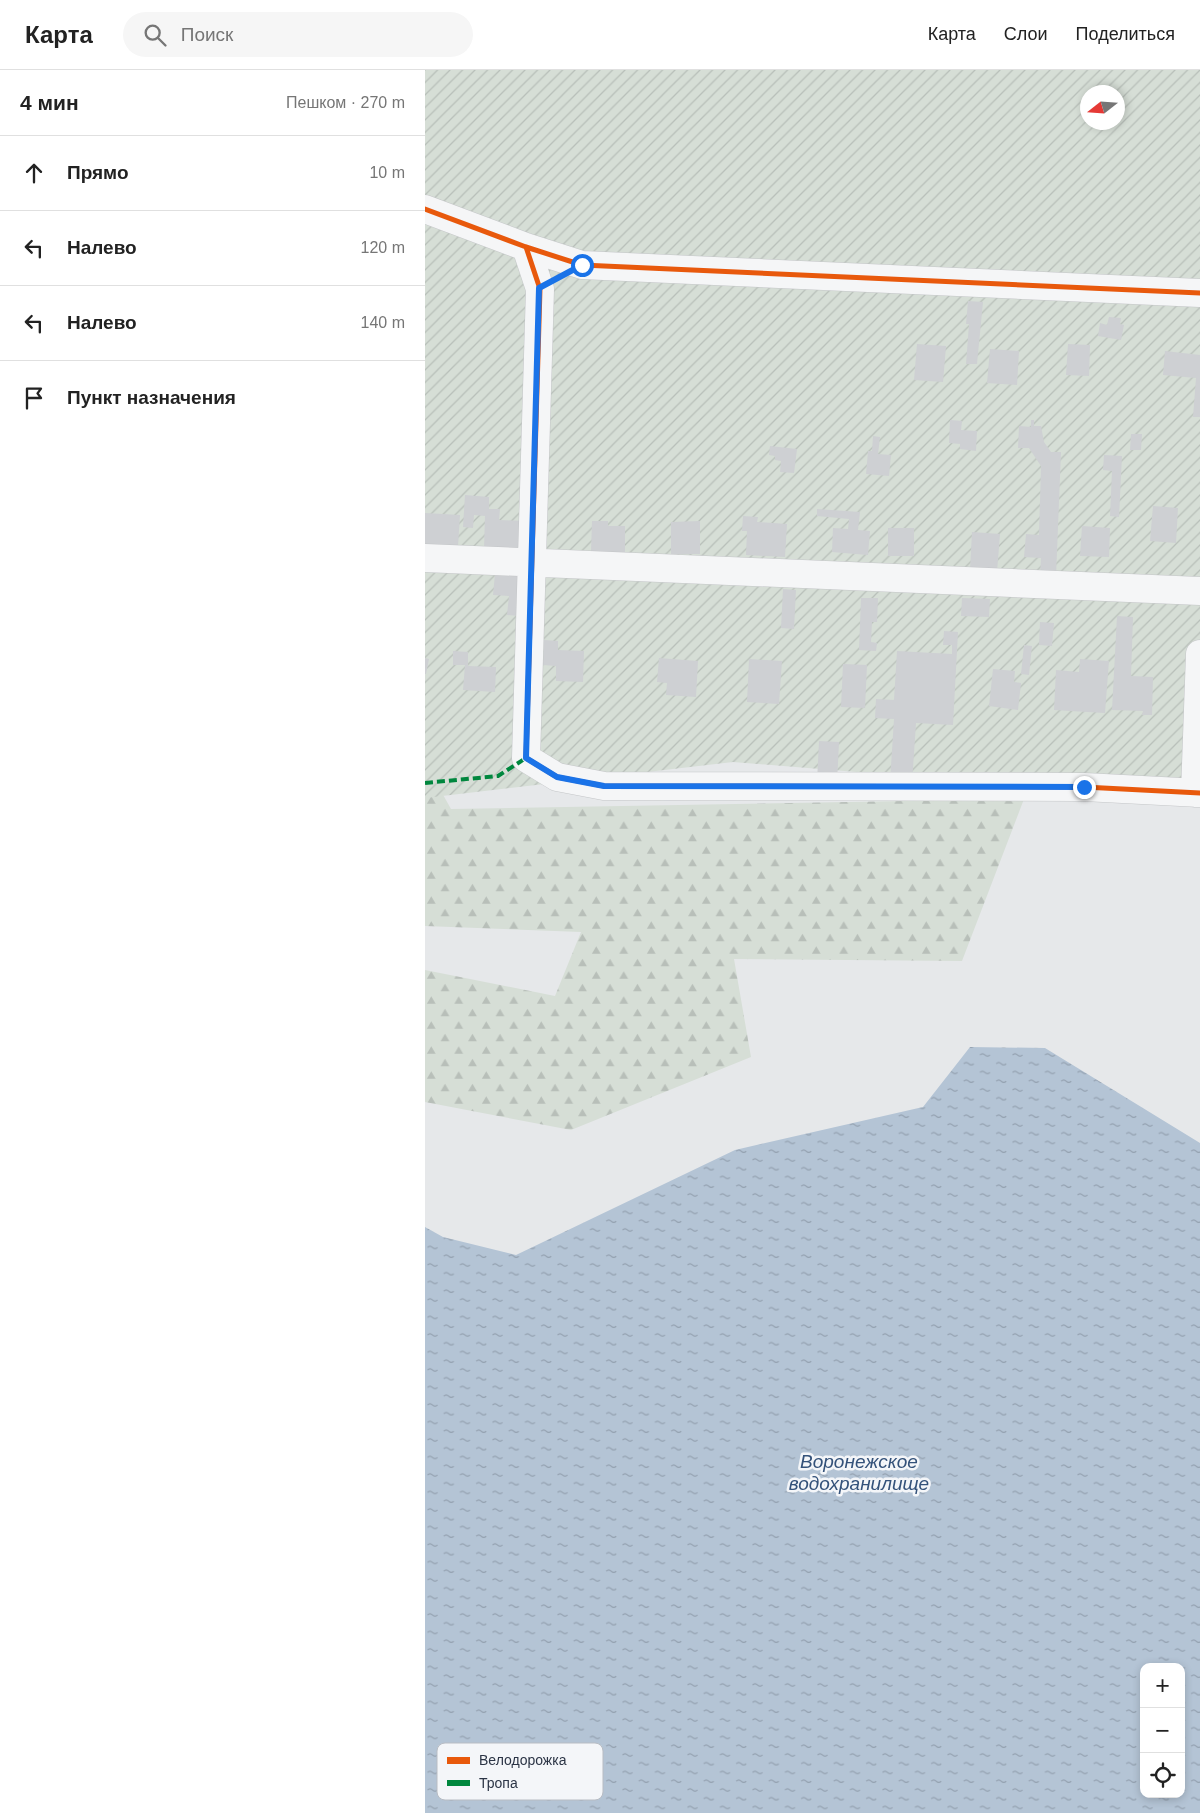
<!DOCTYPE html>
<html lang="ru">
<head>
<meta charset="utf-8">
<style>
  body { margin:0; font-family:Arial,sans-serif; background:#f6f6f6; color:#222 }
  .controls { position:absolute; right:15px; bottom:15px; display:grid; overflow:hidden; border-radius:10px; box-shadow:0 2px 8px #0003 }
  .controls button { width:45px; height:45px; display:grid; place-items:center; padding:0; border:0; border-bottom:1px solid #e0e0e0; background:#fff; color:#222; font:25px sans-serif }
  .compass { position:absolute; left:655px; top:15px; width:45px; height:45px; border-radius:50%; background:#fff; box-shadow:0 2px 8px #0003; rotate:253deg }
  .stop { position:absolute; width:15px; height:15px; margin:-11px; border:4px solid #1a73e8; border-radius:50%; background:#fff }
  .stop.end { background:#1a73e8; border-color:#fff; box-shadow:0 1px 5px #0008 }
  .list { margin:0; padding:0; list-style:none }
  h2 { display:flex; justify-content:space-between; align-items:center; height:65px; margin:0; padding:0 20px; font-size:21px }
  h2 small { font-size:16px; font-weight:400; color:#767676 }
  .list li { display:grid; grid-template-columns:32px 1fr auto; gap:15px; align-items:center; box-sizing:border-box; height:75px; padding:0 20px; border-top:1px solid #e0e0e0 }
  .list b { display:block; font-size:19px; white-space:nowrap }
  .list em { font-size:16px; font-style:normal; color:#767676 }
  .icon { flex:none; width:28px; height:28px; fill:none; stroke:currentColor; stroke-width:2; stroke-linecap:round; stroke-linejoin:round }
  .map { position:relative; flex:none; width:775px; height:1743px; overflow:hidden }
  header { display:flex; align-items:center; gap:30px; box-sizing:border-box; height:70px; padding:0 25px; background:#fff; border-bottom:1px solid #e0e0e0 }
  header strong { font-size:24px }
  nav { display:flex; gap:28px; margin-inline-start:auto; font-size:18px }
  .search { width:350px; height:45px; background:#f6f6f6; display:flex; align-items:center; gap:12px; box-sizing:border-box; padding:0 18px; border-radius:28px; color:#767676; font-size:19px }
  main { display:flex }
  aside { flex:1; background:#fff }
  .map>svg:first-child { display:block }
  .forest { fill:url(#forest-firs) }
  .garden { fill:url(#garden-furrows); fill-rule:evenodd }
  .water { fill:url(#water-ripples); fill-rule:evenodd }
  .building { fill:#ced0d3 }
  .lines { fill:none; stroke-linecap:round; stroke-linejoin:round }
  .minor-casing { stroke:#c4c6c8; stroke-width:29 }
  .minor { stroke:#f5f6f7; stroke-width:28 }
  .quiet { stroke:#00873e; stroke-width:4; stroke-dasharray:8 4; stroke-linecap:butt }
  .cycleway-casing { stroke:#f4f6f9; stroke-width:8 }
  .cycleway { stroke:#e8590c; stroke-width:5 }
  .route { stroke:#1a73e8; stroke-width:6 }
  .labels { text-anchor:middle; stroke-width:5; stroke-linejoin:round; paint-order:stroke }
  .water-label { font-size:19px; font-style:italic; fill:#34527a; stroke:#f4f6f9 }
  .key { fill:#f4f6f9; stroke:#b8bcc3; stroke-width:1 }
  .key-label { font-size:14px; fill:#2b3445 }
</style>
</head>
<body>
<header>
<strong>Карта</strong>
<div class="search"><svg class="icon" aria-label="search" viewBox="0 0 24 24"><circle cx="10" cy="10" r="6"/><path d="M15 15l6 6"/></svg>Поиск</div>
<nav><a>Карта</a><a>Слои</a><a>Поделиться</a></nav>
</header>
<main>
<aside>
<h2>4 мин<small>Пешком · 270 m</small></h2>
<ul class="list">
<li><svg class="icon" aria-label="ahead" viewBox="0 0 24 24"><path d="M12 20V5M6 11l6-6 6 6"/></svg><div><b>Прямо</b></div><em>10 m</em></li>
<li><svg class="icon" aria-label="left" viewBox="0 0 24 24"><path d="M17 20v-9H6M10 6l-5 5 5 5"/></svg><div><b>Налево</b></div><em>120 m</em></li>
<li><svg class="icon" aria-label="left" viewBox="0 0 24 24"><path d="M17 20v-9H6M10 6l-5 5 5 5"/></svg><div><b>Налево</b></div><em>140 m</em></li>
<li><svg class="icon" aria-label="arrive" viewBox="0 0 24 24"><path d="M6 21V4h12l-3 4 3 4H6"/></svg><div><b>Пункт назначения</b></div></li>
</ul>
</aside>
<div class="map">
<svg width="775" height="1743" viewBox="0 0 775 1743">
  <defs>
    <pattern id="forest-firs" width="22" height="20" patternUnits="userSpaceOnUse" patternTransform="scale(1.25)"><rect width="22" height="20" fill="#d6ded6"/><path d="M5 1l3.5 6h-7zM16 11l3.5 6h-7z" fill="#b8bfb9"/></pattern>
    <pattern id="garden-furrows" width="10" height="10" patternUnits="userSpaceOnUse" patternTransform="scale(1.25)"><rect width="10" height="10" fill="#d6ded6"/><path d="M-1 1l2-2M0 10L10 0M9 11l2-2" fill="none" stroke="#b8bfb9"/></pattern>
    <pattern id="water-ripples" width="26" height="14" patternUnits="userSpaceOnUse" patternTransform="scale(1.25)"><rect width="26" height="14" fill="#b4c4d5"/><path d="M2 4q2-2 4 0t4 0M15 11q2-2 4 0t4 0" fill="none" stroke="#93a0af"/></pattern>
  </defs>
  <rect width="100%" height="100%" fill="#e6e8ea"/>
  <path class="forest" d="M0 696H2L26 739 599 729 537 891 309 889 326 987 146 1060 0 1032V900L130 926 156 862 0 856Z"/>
  <path class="garden" d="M0 0H775V730L308 692 0 728ZM662 22H692V52H662Z"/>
  <path class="water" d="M545 977 620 978 775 1073V1743H0V1157L18 1167 91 1185 310 1080 498 1037ZM719 1597H756V1724H719Z"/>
  <path class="building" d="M543 231 558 232 552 294H541L544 254H541Z
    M684 247 696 248 695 254 699 255 696 270 673 266 675 253 682 255Z
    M492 274 521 276 518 312 489 310Z
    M643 274 665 275 664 306 641 305Z
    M565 279 594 281 592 315 562 313Z
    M740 281 775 285V347H768L771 308 738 305Z
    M525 350 537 351 536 360 552 361 551 381 535 379V374L524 373Z
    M606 350H609V356H616L619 372 626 382H636L631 507 615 506 616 488 599 487 601 464 614 465 616 396 604 378H593L594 356 606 357Z
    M706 364H717L716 380H705Z
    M448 366 455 367 453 384 466 385 464 406 441 404 443 381H447Z
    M345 376 372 379 369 403 355 402 356 391 350 390V386L344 385Z
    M679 385 697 386 694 447 685 446 687 401 678 400Z
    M40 425 64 427V439H75L74 450 99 451 98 481 59 479 60 446 49 445 48 458 38 457Z
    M728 436 753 438 751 473 725 471Z
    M392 439 435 442 433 460 445 461 443 485 407 482 408 458 423 459 424 449 392 446Z
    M0 443 35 445 33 476 0 474Z
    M318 446 333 447 332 452 362 454 360 487 321 485 322 461H317Z
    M167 451H183V456H200V483L166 482Z
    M275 451V484H246V452Z
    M657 456 685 458 684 487 655 486Z
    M463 458H489V486H463Z
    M547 462 575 464 572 502 545 500Z
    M70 504 97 506 94 546 82 545 84 526 68 525Z
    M358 519 371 520 369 559 356 558Z
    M436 528H453L452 552H447L446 572 452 573 451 581 434 580Z
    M537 528 565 529 564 547 536 546Z
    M692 546 708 547 706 606 728 607 727 645H717L718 641 687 640Z
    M615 552 629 553 627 576 614 575Z
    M519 561 533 562 528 655 491 653 487 713 465 712 469 649 450 648 451 629 469 630 472 581 527 584V575H518Z
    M119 570 133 571V580L159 581 158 612 131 611V596L118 595Z
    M599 575 607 576 604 605 596 604Z
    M28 581 43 582V596L71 597 70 622 38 620 40 595H28Z
    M0 588 4 589 1 604H0Z
    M234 588 273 591 271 627 241 625 242 613 232 612Z
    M324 589 357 591 354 634 322 632Z
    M655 589 684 591 680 643 629 640 631 600 654 602Z
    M418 594 442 595 440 638 416 637Z
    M568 599 590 601 589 612 596 613 593 640 564 636Z
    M394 671 414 672 412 713 392 712Z"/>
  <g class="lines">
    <defs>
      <path id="minor" d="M0 139 101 177 157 195 775 223
        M101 177 115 219 101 688 132 707 179 716 659 717 775 723
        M0 488 775 521
        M770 723 775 584"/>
    </defs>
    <use href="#minor" class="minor-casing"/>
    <use href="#minor" class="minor"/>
    <path class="quiet" d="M0 713 73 706 101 688"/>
    <defs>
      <path id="cycleway" d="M0 139 101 177 157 195 775 223
        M101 177 115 219 101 688 132 707 179 716 659 717 775 723"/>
    </defs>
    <use href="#cycleway" class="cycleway-casing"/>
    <use href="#cycleway" class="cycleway"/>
  </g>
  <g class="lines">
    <path class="route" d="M157 195 114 218 101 688 132 707 179 716 659 717"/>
  </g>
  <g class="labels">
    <g class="water-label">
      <text x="434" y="1398">Воронежское<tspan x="434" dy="22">водохранилище</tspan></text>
    </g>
  </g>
  <rect x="12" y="1673" width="166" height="57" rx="8" class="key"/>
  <rect x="22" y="1687" width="23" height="7" fill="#e8590c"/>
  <rect x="22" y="1710" width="23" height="6" fill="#00873e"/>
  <g class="key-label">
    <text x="54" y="1695">Велодорожка</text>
    <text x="54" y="1718">Тропа</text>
  </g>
</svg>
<div class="controls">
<button>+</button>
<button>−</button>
<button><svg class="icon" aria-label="locate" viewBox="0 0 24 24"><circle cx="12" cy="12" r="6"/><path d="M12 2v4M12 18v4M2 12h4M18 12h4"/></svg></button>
</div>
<svg class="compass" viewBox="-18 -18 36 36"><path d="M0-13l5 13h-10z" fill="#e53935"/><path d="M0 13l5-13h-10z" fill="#767676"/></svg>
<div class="stop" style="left:157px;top:195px"></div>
<div class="stop end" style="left:659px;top:717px"></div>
</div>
</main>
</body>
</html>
